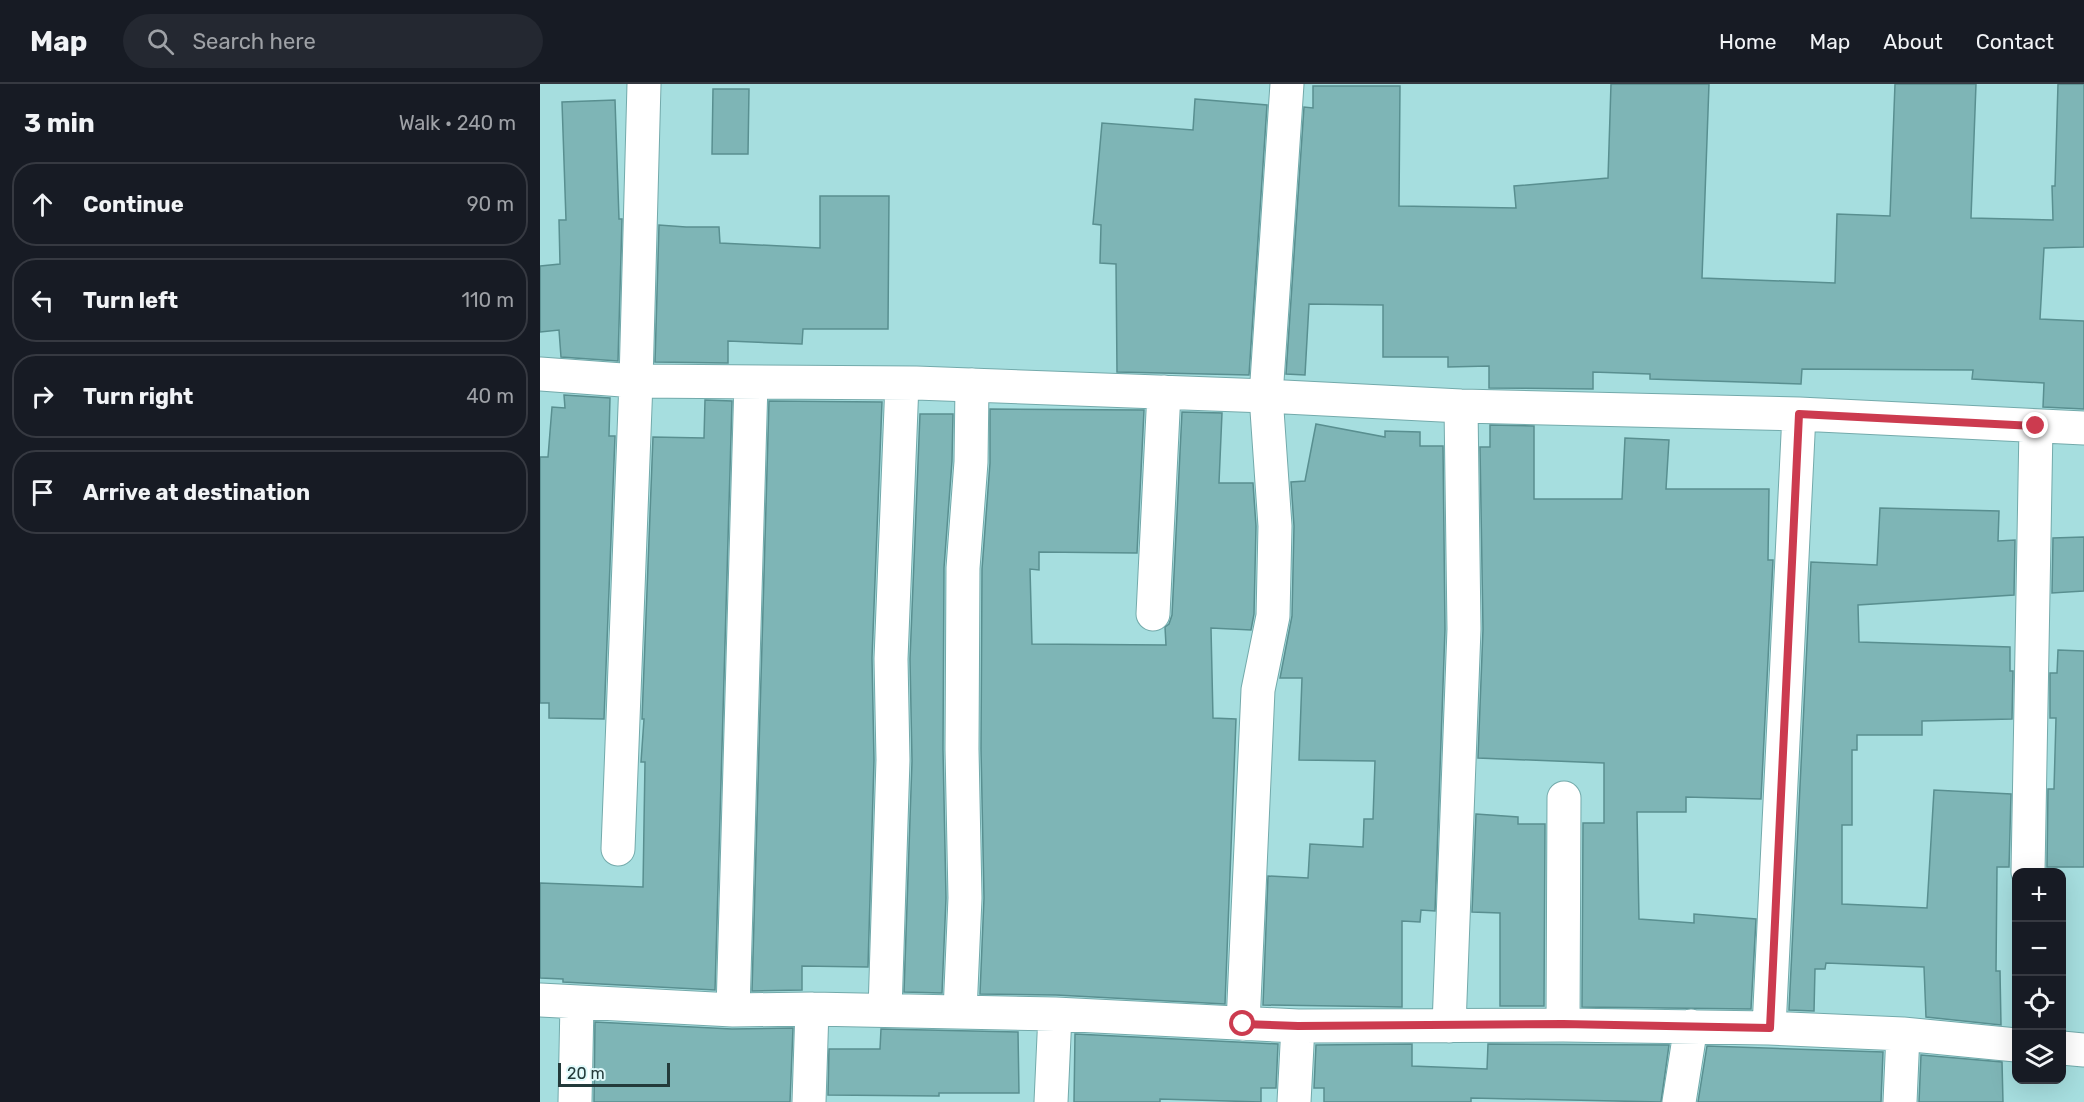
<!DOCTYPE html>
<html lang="en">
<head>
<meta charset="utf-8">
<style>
  body { margin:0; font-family:Rubik,sans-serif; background:#242831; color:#f1f3f6 }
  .controls { position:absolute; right:18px; bottom:18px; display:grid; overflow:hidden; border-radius:12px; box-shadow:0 6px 24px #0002 }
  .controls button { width:54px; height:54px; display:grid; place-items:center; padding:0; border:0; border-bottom:2px solid #363941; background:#171b24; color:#f1f3f6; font:30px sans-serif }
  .scale { position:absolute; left:18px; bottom:15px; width:112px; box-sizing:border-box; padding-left:6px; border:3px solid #233a3a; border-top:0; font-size:16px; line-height:21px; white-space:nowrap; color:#233a3a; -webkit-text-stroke:4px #def9fa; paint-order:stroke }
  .stop { position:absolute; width:18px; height:18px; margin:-14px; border:4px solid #cc3b4f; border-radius:50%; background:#fff }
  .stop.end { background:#cc3b4f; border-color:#fff; box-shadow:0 2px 6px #0008 }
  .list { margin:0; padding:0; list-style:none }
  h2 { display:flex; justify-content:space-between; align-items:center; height:78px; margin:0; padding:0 24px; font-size:26px }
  h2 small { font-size:20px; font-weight:400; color:#9ea1a6 }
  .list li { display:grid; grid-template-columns:39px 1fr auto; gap:18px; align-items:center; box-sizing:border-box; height:84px; margin:0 12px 12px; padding:0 12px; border:2px solid #363941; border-radius:24px }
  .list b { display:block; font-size:22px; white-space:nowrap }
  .list em { font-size:20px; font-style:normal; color:#9ea1a6 }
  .icon { flex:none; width:33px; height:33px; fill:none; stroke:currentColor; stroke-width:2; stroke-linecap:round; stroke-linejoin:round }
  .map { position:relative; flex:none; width:1544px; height:1018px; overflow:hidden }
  header { display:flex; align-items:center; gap:36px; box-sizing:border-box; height:84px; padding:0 30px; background:#171b24; border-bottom:2px solid #363941 }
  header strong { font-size:28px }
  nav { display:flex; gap:33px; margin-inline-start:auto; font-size:21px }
  .search { width:420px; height:54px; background:#242831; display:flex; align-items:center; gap:15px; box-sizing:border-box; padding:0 21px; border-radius:33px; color:#9ea1a6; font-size:22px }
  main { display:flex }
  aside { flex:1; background:#171b24 }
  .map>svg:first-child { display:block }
  .building { fill:#7eb5b6; stroke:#598f90; stroke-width:1.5 }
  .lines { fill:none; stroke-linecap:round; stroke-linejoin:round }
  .minor-casing { stroke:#73aaab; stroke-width:35 }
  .minor { stroke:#fff; stroke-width:33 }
  .route { stroke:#cc3b4f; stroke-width:8 }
</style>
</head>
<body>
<header>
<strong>Map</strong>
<div class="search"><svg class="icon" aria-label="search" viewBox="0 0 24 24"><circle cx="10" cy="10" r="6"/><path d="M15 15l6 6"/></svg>Search here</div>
<nav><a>Home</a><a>Map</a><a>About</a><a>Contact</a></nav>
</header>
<main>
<aside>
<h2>3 min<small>Walk · 240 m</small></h2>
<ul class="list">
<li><svg class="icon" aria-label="ahead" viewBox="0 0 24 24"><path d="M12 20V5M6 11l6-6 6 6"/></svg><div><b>Continue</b></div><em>90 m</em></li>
<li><svg class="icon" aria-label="left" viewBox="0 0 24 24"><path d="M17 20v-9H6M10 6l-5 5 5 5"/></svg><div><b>Turn left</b></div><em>110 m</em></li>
<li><svg class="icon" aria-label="right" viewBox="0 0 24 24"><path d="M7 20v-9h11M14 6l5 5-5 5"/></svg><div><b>Turn right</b></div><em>40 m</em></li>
<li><svg class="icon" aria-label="arrive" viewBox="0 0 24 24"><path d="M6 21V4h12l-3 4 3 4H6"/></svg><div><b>Arrive at destination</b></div></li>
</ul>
</aside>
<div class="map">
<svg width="1544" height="1018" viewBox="0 0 1544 1018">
  <rect width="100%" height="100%" fill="#a6dedf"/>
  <path class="building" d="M1071 0H1169L1162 194 1295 199 1297 130 1350 132 1355 0H1436L1431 134 1513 136 1512 102H1515L1518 0H1544V163L1504 164 1500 235 1544 237V325L1503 323 1504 299 1432 295 1433 286 1262 285 1261 300 1110 295V290L1053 288V305L949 304V282L908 283V273H843V221L769 220 765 291 746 290 764 23 773 24V2H860L859 122 976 124 974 102 1068 94Z
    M173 5H209L208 70H172Z
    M655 15 727 21 709 291 577 288 576 180 560 179 561 141 553 140 562 39 653 46Z
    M75 16 79 135H82L78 277 21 273 19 246 0 248V182L20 180 19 136H26L22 18Z
    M280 112H349L348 245H263L262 260 188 257V279L115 278 119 141 146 143H179L180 159 280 164Z
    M24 311 70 314 69 352H75L64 635 9 634V619H0V373H8L12 323 25 324Z
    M165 316 192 317 175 906 23 898V895L0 894V799L103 803 105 678H101L104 635H102L113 353 164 354Z
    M229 317 342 318 332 574 334 676 328 883 262 882V906L212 907Z
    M450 325 604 326 597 469 499 468V486L490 485 492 560 626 561 625 543 629 540 632 531 642 328 682 329 679 399H713L716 442 714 530 711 546 671 544 673 634 696 635 685 920 516 911 440 910 444 814 441 665 442 485 450 379Z
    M380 330H413L412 377 404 484 403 665 406 814 402 909 364 908 372 677 370 575Z
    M776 340 845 353V347L880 348V362H903L905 545 895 827 881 826 880 838 862 837V923L723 921 728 792 768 794 770 760 823 763 824 735H833L835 677 759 676 762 594H740L752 532 754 442 751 398 765 397Z
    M950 341 994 342V415H1082L1085 354 1129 356 1126 405H1229L1228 476H1233L1221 715 1146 713V728H1097L1099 835 1154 839V830L1216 835 1211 925 1042 923 1043 739H1064V679L938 674 943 545 940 363H950Z
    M1340 424 1459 427 1458 457 1475 456 1474 511 1318 521 1319 558 1470 563V587H1473L1472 635 1382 637V651H1317V666H1312V741H1302V820L1387 824 1394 706 1471 710 1469 783H1457L1456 887H1460L1461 941 1386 933 1384 883 1286 879 1285 885H1275L1274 927 1249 926 1271 478 1337 481Z
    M1544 453V507L1512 509 1513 454Z
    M1518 566 1544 567V783H1507L1508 705H1514L1516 634H1510V589H1517Z
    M936 730 978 733V740H1005L1004 922H960V829L932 828Z
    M55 938 192 945 253 944 250 1018H54Z
    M341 945 478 948 479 1009H399V1012L288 1011 289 965H340Z
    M535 950 738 960 736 1004H721V1018L620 1015V1018H534Z
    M872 960V982L947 985 948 960 1129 961 1121 1018 931 1014V1018H784V1004H774L776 961Z
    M1167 962 1343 968 1341 1018H1158Z
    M1381 971 1462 978 1463 1018H1379Z"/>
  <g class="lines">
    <defs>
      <path id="minor" d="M0 290 96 297 376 299 726 312 921 322 1259 330 1544 344
        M613 530 624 308
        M78 765 96 297 104 0
        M1488 788 1496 342
        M0 916 193 926 272 925 515 930 758 942 1023 941 1229 944 1363 950 1476 961
        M193 926 211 298
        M345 926 353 676 351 575 362 299
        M420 928 425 814 422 665 423 484 431 378 432 301
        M703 940 718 606 733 532 735 442 726 312 747 0
        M1023 941 1024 714
        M909 942 924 545 921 322
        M1229 944 1259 330
        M1522 964 1544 966
        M35 1018 37 918
        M269 1018 272 925
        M511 1018 515 930
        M754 1018 758 942
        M1139 1018 1151 942
        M1360 1018 1363 950"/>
    </defs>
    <use href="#minor" class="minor-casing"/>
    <use href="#minor" class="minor"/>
  </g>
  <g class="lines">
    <path class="route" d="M703 940 758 942 1023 940 1230 944 1259 330 1496 342"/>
  </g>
</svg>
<div class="controls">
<button>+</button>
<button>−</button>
<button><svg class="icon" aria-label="locate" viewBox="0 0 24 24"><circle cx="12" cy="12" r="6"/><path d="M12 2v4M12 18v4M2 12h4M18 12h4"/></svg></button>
<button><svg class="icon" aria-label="layers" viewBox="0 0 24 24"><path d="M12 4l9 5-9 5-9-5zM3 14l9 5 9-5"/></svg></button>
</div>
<div class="scale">20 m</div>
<div class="stop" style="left:703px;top:940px"></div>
<div class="stop end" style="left:1496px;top:342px"></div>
</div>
</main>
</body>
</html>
